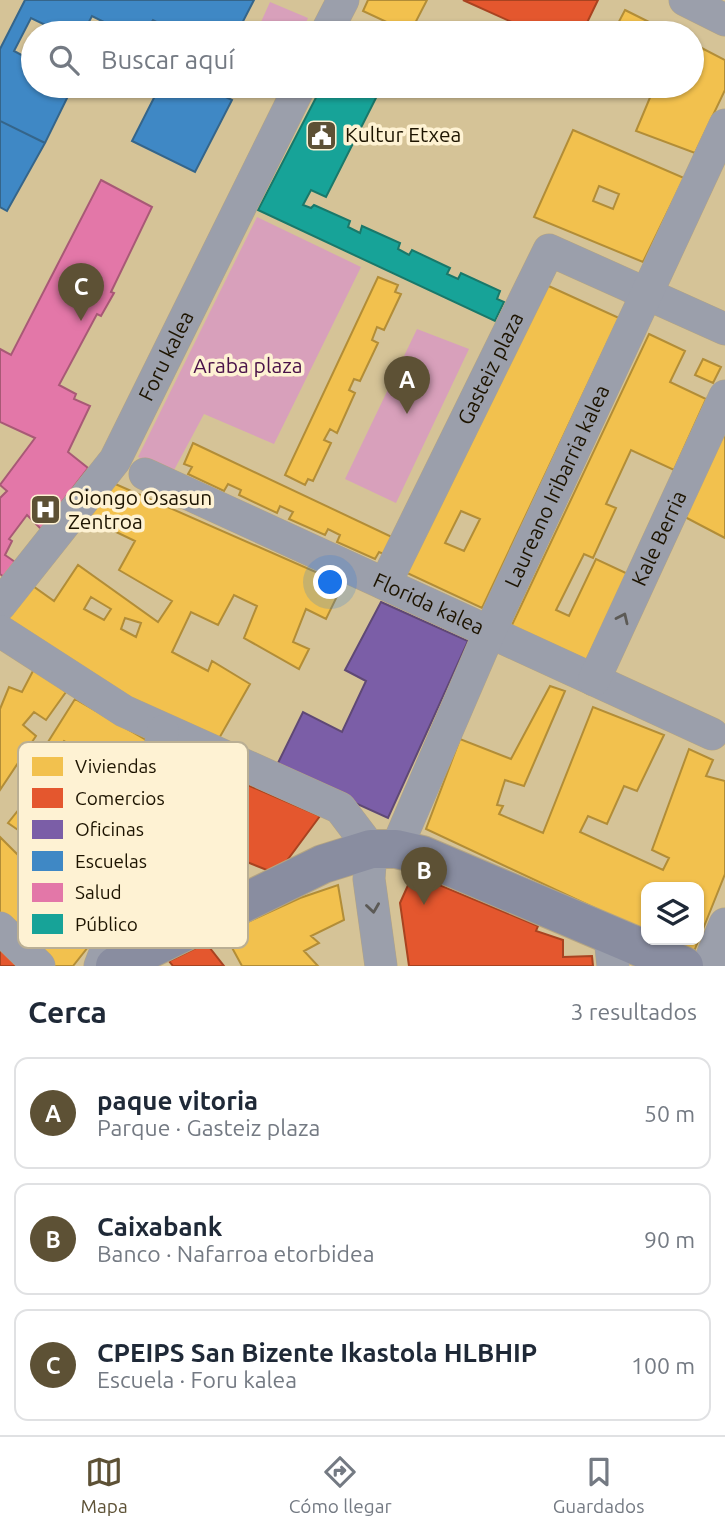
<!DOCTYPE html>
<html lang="es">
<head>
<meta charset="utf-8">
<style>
  body { margin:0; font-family:Ubuntu,sans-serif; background:#f6f6f7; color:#1f2937 }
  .controls { position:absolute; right:21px; bottom:21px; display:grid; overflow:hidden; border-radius:14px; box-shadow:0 2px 5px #0004 }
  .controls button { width:63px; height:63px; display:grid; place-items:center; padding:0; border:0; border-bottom:2px solid #e0e1e3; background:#fff; color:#1f2937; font:35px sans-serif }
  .you { position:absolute; left:331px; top:583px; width:24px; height:24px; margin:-18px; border:5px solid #fff; border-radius:50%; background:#1a73e8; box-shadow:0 0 0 10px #1a73e833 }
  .badge { display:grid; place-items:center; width:46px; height:46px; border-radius:50%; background:#5d5135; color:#fff; font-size:23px; font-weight:700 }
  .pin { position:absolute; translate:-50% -58px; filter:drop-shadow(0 2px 4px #0008) }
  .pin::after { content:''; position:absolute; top:37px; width:24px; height:21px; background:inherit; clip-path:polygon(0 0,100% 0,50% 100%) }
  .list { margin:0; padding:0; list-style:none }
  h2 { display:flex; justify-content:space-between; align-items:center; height:91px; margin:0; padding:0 28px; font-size:30px }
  h2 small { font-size:23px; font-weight:400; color:#747a83 }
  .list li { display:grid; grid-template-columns:46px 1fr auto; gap:21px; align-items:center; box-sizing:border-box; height:112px; margin:0 14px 14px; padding:0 14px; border:2px solid #e0e1e3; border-radius:14px }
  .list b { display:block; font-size:26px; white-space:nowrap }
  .list p { margin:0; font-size:23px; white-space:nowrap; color:#747a83 }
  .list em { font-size:23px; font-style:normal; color:#747a83 }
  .icon { flex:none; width:38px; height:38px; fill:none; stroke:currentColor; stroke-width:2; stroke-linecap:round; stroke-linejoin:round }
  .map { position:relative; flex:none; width:725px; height:966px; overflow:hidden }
  .search { position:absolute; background:#fff; box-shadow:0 2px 5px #0004; left:21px; right:21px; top:21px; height:77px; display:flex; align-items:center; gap:18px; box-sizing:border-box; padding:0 24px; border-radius:38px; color:#747a83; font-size:26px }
  .sheet { height:469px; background:#fff }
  nav { display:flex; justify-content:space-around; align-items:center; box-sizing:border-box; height:98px; border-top:2px solid #e0e1e3; background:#fff; font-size:19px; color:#747a83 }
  nav a { display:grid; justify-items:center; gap:4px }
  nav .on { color:#5d5135 }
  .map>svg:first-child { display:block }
  .green { fill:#d8a0bb }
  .homes { fill:#f2c14e; stroke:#b28d37; stroke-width:2; fill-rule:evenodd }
  .shops { fill:#e4572e; stroke:#a84320; stroke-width:2 }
  .offices { fill:#7b5ea7; stroke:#5f4875; stroke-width:2 }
  .schools { fill:#3f88c5; stroke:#35658a; stroke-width:2 }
  .health { fill:#e377a8; stroke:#a85976; stroke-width:2 }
  .public { fill:#17a398; stroke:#19786a; stroke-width:2 }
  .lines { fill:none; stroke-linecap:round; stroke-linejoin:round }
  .minor-casing { stroke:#b3a484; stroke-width:33 }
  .major-casing { stroke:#b3a484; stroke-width:40 }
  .minor { stroke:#9b9fab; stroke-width:32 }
  .major { stroke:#898da0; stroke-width:38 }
  .oneway { stroke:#5c5a56 }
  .labels { text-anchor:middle; stroke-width:7; stroke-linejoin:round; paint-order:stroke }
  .poi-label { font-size:21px; fill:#1d1400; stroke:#fef2d3; text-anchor:start }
  .street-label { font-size:21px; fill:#1d1400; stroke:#fef2d3 }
  .park-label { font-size:21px; fill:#491148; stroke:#fef2d3 }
  .key { fill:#fef2d3; stroke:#baaf94; stroke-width:2 }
  .key-label { font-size:19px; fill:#1d1400 }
</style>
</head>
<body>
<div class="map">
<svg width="725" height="966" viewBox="0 0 725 966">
  <rect width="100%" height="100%" fill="#d5c397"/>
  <path class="green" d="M270 2 308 18 301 33H256Z
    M257 217 361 267 274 444 204 414 173 472 138 457Z
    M417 329 469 349 396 503 345 479Z"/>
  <path class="homes" d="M368 0H427L410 33 363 11Z
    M625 10 671 33H672H613Z
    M692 43 725 60V90L695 153 636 131 654 88 649 86H666L679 94 682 86H692Z
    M573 130 684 178 643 262 534 217ZM599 186 619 194 613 209 593 201Z
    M378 277 398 285 395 292 401 294 384 330 377 327 372 340 378 343 360 381 354 379 349 390 355 393 337 433 330 429 324 440 331 443 313 481 308 479 305 485 285 475Z
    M542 283 619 318 482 608 405 572ZM461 511 480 519 464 551 445 543Z
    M649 334 685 351 670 382 706 399 674 470 631 450 606 504 616 508 593 558 584 554 556 610 569 616 596 559 628 574 585 663 511 627Z
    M703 359 721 367 713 383 695 375Z
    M725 428V538L683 516Z
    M193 443 394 538 386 555 379 552 375 559 337 542 340 535 328 529 325 535 289 519 293 512 280 506 277 513 239 495 241 490 228 484 224 491 188 474 192 467 184 464Z
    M113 483 343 584 326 619 306 609 293 642 309 649 299 669 244 638 257 606 234 595 218 625 191 612 172 652 208 671 212 661 250 684 217 742 95 681 5 619 30 584 54 601 78 565 158 622 172 601 119 570 135 541 87 518ZM91 597 111 609 104 620 84 609ZM125 618 141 623 136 637 121 629Z
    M34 669 66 692 46 720 34 712 23 725 36 736 0 790V709L9 687 22 692Z
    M550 686 565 691 524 786 505 780 497 805 503 806 499 814 543 833 593 707 664 735 637 791 624 786 607 824 588 816 580 832 663 870 669 858 652 850 689 749 713 760 706 776 725 781V874L693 954 664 940H699V887H646V932L426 829 460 739 511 759Z
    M75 699 153 744 142 799 121 788 127 778 64 741 58 749 48 742Z
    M32 793 66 810 135 835 111 918 73 966H51L0 916V837L27 864 50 836 28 823 21 832 8 823ZM81 845 105 854 90 889 73 880 70 887 51 878 66 850 77 854Z
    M338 885 344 920 311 936 319 943 304 951 318 966H242L224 933 300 898Z"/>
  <path class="shops" d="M463 0H598L582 33H536Z
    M166 750 320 816 277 874 197 842 195 847 233 863 207 901 149 940 126 910 153 834 177 841 182 833 151 827 156 794 182 800 181 808 208 821 212 809 158 782Z
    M413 874 538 926 536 931 563 940V957L592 956 593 966H409L400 903Z
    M0 937 24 966H0Z
    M206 943 224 966H173L169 961Z"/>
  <path class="offices" d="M381 602 468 641 388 818 276 767 303 712 342 732 366 681 345 670Z"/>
  <path class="schools" d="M25 0H254L237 33H177L153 20 145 33H103L108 24 92 16 83 33H62L31 18 14 51 33 61V86H73L45 143 0 121V49Z
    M160 86H203L232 100 195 172 132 141Z
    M0 121 45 143 7 211 0 207Z"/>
  <path class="health" d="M101 180 152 207 111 292 114 293 101 316 97 314 59 385 76 394 74 399 90 406 68 452 88 468 41 529 27 515 9 539 12 541 5 555 15 562 4 577 0 574V498L7 491 0 485 35 438 0 422V349L11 355Z"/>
  <path class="public" d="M322 86H382L326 197 311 190 303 205 311 208 314 205 350 221 348 227 360 233 362 226 400 243 398 249 409 255 412 250 450 268 447 274 458 279 461 273 500 291 497 299 504 302 495 321 258 210Z"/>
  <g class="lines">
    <defs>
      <g id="minor">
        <path d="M685 0 725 20"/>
        <path d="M326 33 343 0"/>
        <path id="s1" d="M145 474 712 734"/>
        <path id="s2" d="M385 584 549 250 725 329"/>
        <path id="s3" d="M0 605 115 460 300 86"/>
        <path d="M0 631 124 711 340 808 371 849 369 879 381 966"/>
        <path id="s4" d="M594 680 725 396"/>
        <path id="s5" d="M396 849 490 631 725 125"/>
        <path d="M0 928 39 966"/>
        <path d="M610 937 613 966"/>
        <path d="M100 966 129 890 141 847 163 731"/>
        <path d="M708 966 725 924"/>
      </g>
      <path id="major" d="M115 966 323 864 371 849H396L422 855 684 966"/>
    </defs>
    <use href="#minor" class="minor-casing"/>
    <use href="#major" class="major-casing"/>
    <use href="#minor" class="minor"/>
    <use href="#major" class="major"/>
  </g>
  <defs><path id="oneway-chevron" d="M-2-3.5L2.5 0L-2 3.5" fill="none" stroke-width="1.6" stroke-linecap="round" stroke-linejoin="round" transform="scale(1.75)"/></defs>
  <g class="oneway">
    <use href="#oneway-chevron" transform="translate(623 618) rotate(-65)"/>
    <use href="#oneway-chevron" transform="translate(373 908) rotate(82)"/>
  </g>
  <defs>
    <symbol id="civic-square" viewBox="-11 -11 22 22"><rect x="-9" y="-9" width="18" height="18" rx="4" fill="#5d5135" stroke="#fef2d3"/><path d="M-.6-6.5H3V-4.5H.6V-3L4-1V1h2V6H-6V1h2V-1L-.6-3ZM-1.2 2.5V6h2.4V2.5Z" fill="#fff"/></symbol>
    <symbol id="hospital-square" viewBox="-11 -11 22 22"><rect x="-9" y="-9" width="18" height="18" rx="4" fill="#5d5135" stroke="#fef2d3"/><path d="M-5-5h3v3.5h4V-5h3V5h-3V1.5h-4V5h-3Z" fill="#fff"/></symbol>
  </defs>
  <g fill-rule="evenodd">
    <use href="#civic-square" x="304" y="118" width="35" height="35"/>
    <use href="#hospital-square" x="28" y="492" width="35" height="35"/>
  </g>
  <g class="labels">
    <g class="poi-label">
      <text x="345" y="142">Kultur Etxea</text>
      <text x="68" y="505">Oiongo Osasun<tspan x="68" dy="24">Zentroa</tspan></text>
    </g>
    <g class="street-label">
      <text dy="7" stroke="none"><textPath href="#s3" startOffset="301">Foru kalea</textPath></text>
      <text dy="7" stroke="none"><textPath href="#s2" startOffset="240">Gasteiz plaza</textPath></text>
      <text dy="7" stroke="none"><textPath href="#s5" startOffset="397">Laureano Iribarria kalea</textPath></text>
      <text dy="7" stroke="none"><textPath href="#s4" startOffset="156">Kale Berria</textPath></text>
      <text dy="7" stroke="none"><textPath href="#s1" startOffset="312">Florida kalea</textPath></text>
    </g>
    <g class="park-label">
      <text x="248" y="373">Araba plaza</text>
    </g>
  </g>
  <rect x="18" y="742" width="230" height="206" rx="10" class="key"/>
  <rect x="32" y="757" width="31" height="19" fill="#f2c14e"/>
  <rect x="32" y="788" width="31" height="20" fill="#e4572e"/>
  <rect x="32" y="820" width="31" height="19" fill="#7b5ea7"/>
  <rect x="32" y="851" width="31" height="20" fill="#3f88c5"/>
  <rect x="32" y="883" width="31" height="19" fill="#e377a8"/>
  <rect x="32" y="914" width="31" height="20" fill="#17a398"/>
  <g class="key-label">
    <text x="75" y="773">Viviendas</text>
    <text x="75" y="805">Comercios</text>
    <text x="75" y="836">Oficinas</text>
    <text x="75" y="868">Escuelas</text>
    <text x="75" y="899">Salud</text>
    <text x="75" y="931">Público</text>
  </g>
</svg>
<div class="controls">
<button><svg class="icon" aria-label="layers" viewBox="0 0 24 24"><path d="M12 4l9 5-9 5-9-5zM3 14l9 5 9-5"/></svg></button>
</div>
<div class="you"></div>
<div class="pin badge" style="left:407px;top:414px">A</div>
<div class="pin badge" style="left:424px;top:905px">B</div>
<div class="pin badge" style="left:81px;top:321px">C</div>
<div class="search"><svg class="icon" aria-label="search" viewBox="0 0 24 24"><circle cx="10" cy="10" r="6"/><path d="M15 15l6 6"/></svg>Buscar aquí</div>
</div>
<section class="sheet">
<h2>Cerca<small>3 resultados</small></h2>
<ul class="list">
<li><span class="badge">A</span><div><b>paque vitoria</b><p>Parque · Gasteiz plaza</p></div><em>50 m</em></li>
<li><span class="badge">B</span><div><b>Caixabank</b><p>Banco · Nafarroa etorbidea</p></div><em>90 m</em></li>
<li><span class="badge">C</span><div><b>CPEIPS San Bizente Ikastola HLBHIP</b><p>Escuela · Foru kalea</p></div><em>100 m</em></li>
</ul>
</section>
<nav>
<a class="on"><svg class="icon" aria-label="map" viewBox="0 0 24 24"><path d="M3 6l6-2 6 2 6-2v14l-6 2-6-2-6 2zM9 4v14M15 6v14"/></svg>Mapa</a>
<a><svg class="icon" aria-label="directions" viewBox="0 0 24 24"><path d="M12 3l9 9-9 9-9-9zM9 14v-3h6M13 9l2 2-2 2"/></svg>Cómo llegar</a>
<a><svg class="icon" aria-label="saved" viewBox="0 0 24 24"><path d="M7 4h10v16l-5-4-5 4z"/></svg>Guardados</a>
</nav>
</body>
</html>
